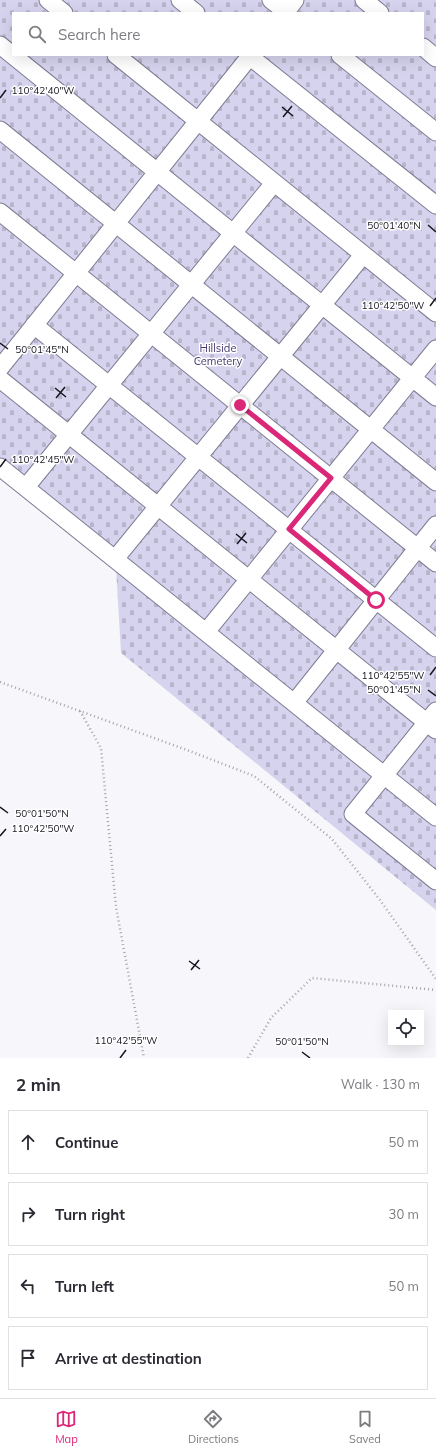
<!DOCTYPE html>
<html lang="en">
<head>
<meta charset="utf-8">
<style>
  body { margin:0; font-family:Mulish,sans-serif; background:#f2f2f3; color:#2b2b33 }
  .controls { position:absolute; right:12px; bottom:12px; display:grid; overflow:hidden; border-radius:0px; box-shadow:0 4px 16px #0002 }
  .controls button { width:36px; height:36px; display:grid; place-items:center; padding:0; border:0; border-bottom:1px solid #e1e1e2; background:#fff; color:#2b2b33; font:20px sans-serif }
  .stop { position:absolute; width:12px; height:12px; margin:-9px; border:3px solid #db2777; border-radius:50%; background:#fff }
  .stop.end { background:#db2777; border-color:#fff; box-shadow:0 1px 4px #0008 }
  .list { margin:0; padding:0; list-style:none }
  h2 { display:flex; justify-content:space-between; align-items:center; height:52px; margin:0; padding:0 16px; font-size:17px }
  h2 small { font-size:13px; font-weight:400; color:#7c7c81 }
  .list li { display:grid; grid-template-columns:26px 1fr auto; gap:12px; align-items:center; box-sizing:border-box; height:64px; margin:0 8px 8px; padding:0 8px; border:1px solid #e1e1e2; border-radius:0px }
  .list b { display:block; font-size:15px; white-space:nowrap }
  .list em { font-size:13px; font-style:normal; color:#7c7c81 }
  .icon { flex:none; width:22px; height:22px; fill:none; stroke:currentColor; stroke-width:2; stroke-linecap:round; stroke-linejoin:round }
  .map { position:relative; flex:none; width:436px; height:1058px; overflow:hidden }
  .search { position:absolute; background:#fff; box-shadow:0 4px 16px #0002; left:12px; right:12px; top:12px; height:44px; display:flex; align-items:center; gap:10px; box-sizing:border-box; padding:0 14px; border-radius:0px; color:#7c7c81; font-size:15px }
  .sheet { height:340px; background:#fff }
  nav { display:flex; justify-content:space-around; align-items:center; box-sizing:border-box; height:56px; border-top:1px solid #e1e1e2; background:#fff; font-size:11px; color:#7c7c81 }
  nav a { display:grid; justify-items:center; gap:2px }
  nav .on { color:#db2777 }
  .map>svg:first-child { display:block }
  .cemetery { fill:url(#cemetery-stones); fill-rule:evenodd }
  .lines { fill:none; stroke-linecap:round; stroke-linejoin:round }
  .minor-casing { stroke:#7f7c94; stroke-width:19 }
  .path { stroke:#a4a4aa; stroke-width:2.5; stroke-dasharray:1 3; stroke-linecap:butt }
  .minor { stroke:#fff; stroke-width:17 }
  .route { stroke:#db2777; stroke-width:5 }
  .ticks { fill:none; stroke:#17161f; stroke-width:1.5 }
  .labels { text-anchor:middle; stroke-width:3; stroke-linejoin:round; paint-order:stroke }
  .park-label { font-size:11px; fill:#473a72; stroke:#fff }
  .ticks-label { font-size:10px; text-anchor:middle; fill:#17161f; stroke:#fff; stroke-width:3; stroke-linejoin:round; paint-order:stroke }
</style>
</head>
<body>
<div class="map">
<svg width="436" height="1058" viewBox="0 0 436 1058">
  <defs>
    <pattern id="cemetery-stones" width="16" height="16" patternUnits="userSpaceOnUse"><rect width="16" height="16" fill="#d6d3ee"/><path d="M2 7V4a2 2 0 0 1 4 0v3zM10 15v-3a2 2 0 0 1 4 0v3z" fill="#b7b4cc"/></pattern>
  </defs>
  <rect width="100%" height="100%" fill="#f6f6fb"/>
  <path class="cemetery" d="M0 0H436V910L121 653 116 567 0 473ZM13 13H423V55H13Z"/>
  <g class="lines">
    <defs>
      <path id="minor" d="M48 0 64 13
        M180 0 196 13
        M271 0 288 13
        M364 0 380 13
        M285 13 295 0
        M0 45 436 397
        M423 47 436 58
        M116 55 436 313
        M248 55 436 205
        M340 55 436 132
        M0 130 436 482
        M0 212 436 563
        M34 325 436 648
        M0 368 251 55
        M0 379 436 730
        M0 467 436 817
        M26 487 274 183
        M115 559 363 255
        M206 632 436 349
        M294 703 436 525
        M436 711 353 814 436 881"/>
    </defs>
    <use href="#minor" class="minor-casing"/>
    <path class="path" d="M0 682 187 750 254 776 332 839 380 900 436 979
      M80 711 101 748 116 907 144 1058
      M248 1058 271 1018 312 978 436 990"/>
    <use href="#minor" class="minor"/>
  </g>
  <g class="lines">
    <path class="route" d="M240 405 331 478 289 529 376 600"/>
  </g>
  <path class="ticks" d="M0 98 6 90M282 107 293 116M283 117 292 106M428 225 436 232M430 306 436 298M0 343 8 349M55 388 66 397M56 398 65 387M0 467 6 459M236 534 247 543M237 544 246 533M430 675 436 667M428 690 436 696M0 807 8 813M0 836 6 829M189 961 200 969M191 970 199 960M302 1052 310 1058M120 1058 126 1050"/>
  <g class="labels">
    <g class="park-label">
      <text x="218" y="352">Hillside<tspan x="218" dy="13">Cemetery</tspan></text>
    </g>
  </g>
  <g class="ticks-label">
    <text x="43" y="94">110°42'40"W</text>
    <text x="394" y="229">50°01'40"N</text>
    <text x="393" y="309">110°42'50"W</text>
    <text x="42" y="353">50°01'45"N</text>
    <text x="43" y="463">110°42'45"W</text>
    <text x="393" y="679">110°42'55"W</text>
    <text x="394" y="693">50°01'45"N</text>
    <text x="42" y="817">50°01'50"N</text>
    <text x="43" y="832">110°42'50"W</text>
    <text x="126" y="1044">110°42'55"W</text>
    <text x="302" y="1045">50°01'50"N</text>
  </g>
</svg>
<div class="controls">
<button><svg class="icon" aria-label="locate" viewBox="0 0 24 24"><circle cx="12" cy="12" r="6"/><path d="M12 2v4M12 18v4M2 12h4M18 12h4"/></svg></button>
</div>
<div class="stop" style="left:376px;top:600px"></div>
<div class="stop end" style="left:240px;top:405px"></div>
<div class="search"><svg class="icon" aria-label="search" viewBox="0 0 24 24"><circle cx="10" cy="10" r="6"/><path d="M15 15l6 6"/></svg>Search here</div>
</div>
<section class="sheet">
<h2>2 min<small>Walk · 130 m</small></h2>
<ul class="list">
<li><svg class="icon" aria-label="ahead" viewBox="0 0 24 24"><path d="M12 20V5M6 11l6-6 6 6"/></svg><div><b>Continue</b></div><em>50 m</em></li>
<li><svg class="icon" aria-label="right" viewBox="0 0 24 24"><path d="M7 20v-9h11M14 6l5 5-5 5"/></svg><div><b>Turn right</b></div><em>30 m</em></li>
<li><svg class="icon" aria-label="left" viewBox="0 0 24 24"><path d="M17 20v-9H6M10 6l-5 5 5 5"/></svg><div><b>Turn left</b></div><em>50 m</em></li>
<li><svg class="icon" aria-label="arrive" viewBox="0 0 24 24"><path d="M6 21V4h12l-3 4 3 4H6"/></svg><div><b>Arrive at destination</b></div></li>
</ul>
</section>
<nav>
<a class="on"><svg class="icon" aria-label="map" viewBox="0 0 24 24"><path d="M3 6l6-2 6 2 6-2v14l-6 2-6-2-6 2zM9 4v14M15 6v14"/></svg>Map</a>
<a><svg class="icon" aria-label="directions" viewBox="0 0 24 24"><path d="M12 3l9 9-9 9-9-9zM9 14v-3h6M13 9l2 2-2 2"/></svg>Directions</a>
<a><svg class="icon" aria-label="saved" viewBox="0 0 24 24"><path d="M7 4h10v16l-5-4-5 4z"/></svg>Saved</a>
</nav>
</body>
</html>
